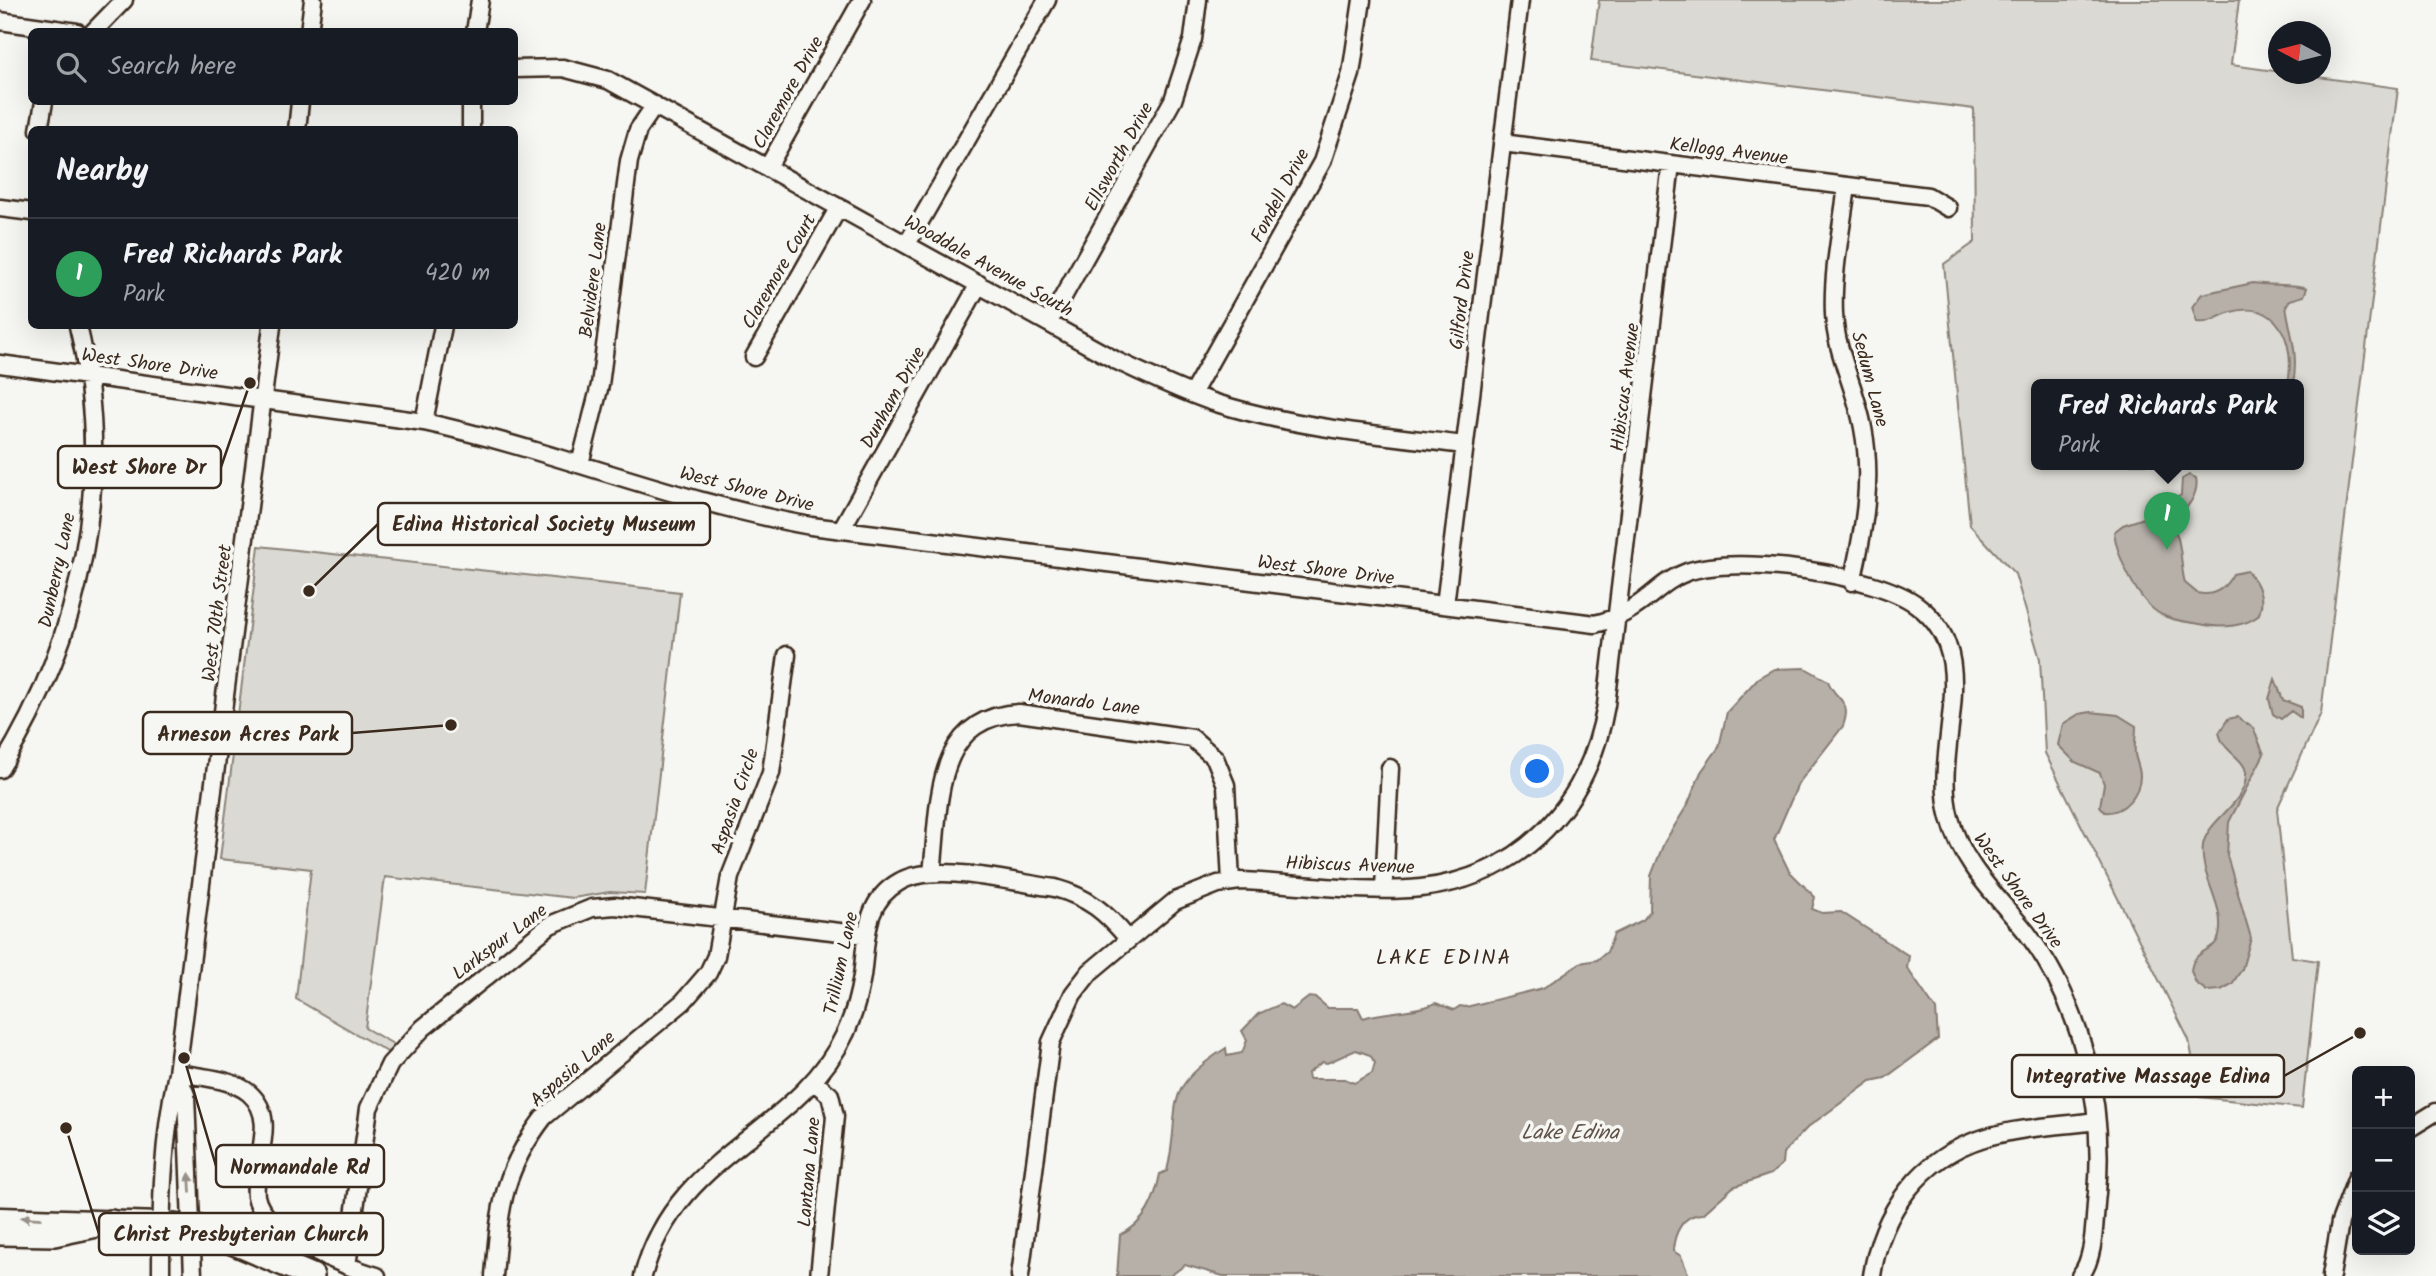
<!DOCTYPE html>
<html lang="en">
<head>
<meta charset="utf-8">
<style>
  body { margin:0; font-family:Kalam,sans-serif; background:#242831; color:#f1f3f6 }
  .controls { position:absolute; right:21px; bottom:21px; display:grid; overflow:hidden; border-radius:10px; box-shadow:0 7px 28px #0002 }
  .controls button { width:63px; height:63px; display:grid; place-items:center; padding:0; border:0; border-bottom:2px solid #363941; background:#171b24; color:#f1f3f6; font:35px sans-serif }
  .compass { position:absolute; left:2268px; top:21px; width:63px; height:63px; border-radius:50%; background:#171b24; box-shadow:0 7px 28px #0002; rotate:277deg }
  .you { position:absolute; left:1538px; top:772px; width:24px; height:24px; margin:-18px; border:5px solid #fff; border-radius:50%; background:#1a73e8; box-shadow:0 0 0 10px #1a73e833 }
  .badge { display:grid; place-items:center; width:46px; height:46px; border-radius:50%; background:#9f9995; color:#fff; font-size:23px; font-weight:700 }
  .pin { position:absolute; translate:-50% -58px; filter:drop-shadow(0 2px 4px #0008) }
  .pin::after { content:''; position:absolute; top:37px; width:24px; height:21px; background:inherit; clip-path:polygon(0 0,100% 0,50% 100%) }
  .popup { position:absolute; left:2031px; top:379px; width:273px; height:91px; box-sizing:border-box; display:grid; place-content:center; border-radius:10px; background:#171b24; filter:drop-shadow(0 2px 5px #0005); font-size:23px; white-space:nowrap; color:#9ea1a6 }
  .popup b { font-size:26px; color:#f1f3f6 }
  .popup::after { content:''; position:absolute; left:50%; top:100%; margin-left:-14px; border:14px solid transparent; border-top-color:#171b24 }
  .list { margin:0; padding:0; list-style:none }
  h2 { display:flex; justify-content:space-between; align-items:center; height:91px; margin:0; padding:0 28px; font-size:30px }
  h2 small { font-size:23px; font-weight:400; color:#9ea1a6 }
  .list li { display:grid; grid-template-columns:46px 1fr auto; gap:21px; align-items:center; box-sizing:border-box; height:112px; padding:0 28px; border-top:2px solid #363941 }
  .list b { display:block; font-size:26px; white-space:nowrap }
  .list p { margin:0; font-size:23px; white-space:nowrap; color:#9ea1a6 }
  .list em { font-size:23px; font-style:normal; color:#9ea1a6 }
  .icon { flex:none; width:38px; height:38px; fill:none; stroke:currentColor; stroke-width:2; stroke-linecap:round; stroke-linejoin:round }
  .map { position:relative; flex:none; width:2436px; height:1276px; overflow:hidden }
  .search { position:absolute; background:#171b24; box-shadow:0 7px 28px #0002; left:28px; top:28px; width:490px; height:77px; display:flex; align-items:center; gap:18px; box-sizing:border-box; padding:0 24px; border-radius:10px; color:#9ea1a6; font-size:26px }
  .panel { position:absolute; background:#171b24; box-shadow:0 7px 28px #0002; left:28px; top:126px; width:490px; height:203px; border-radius:10px }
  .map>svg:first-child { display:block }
  .park { fill:#dad9d3; stroke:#8a8278; stroke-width:2; fill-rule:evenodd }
  .water { fill:#b6b0a9; stroke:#857a71; stroke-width:2; fill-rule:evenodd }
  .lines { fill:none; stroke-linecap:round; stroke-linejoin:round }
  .minor-casing { stroke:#3b2a1e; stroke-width:21 }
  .highway-casing { stroke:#3b2a1e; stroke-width:28 }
  .minor { stroke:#f6f6f2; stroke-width:16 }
  .highway { stroke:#f6f6f2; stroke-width:23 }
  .oneway { fill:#989088 }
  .labels { text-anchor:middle; stroke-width:7; stroke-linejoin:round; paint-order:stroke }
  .street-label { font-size:19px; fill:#3b2a1e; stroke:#f6f6f2 }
  .neighbourhood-label { font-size:21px; letter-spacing:2px; fill:#3b2a1e; stroke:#f6f6f2 }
  .water-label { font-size:21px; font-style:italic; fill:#605248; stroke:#f6f6f2 }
  .leader { fill:none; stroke:#3b2a1e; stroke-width:2.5 }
  .callout-dot { fill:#3b2a1e; stroke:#f6f6f2; stroke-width:2.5 }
  .callout { fill:#f6f6f2; stroke:#3b2a1e; stroke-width:2.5 }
  .callout-label { font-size:21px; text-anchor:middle; font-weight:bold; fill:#3b2a1e }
</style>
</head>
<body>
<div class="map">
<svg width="2436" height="1276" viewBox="0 0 2436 1276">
  <rect width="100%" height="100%" fill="#f6f6f2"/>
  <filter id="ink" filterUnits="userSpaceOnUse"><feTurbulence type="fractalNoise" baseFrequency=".0143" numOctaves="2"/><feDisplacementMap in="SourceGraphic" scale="14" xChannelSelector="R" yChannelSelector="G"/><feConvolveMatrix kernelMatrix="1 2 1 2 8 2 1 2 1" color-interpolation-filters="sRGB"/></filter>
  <g filter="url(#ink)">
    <path class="park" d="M1599 0H2239L2231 65 2398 88 2321 713 2277 809 2292 957 2318 961 2302 1108 2200 1097 2189 1040 2045 753 2040 659 2015 574 1970 525 1944 264 1975 242 1974 109 1591 61ZM2036 384H2298V464H2036Z
      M259 546 680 592 645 894 610 892 573 898 385 877 365 1028 395 1045 389 1053 296 999 311 869 220 859Z"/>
    <path class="water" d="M2253 283C2270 286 2296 283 2307 288L2304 296 2290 300 2286 306C2290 333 2299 354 2293 384H2288C2296 342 2278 297 2228 313 2216 317 2210 324 2197 322L2192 307 2202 294Z
      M2189 475 2196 478C2199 492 2188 512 2174 515L2168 511 2169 503 2181 495 2182 479Z
      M2150 516C2188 521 2177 555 2185 583L2197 593C2214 597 2225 589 2233 574L2247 571C2259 583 2266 600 2258 616 2244 627 2221 628 2205 625 2191 622 2175 622 2162 615 2138 603 2117 557 2114 532L2123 525Z
      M1805 668 1828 681C1835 701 1853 699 1843 726L1798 784 1774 840 1789 871 1815 897 1812 909 1822 913 1841 912 1909 956 1907 968 1936 1010 1938 1039 1885 1078 1871 1081 1808 1127 1783 1153 1782 1164 1771 1174 1733 1187 1703 1214C1682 1214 1674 1234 1673 1251L1681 1256 1689 1276H1223L1185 1265 1170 1276H1117L1120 1235C1145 1224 1155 1200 1160 1174L1167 1171C1183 1105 1157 1092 1226 1048L1227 1056 1242 1053 1247 1040 1242 1031 1258 1014 1281 1004 1292 1010 1309 997 1316 998 1328 1008H1358L1363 1018C1387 1010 1414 1013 1436 1003L1454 1010 1460 1006 1466 1007 1543 988 1580 963 1597 960 1607 952 1614 934 1643 920 1650 911 1651 876 1664 843 1688 804 1701 772 1719 747 1727 712 1758 678 1774 669ZM1356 1050 1370 1055 1375 1063 1372 1073 1354 1083 1345 1079H1309L1308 1073 1322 1062 1327 1063Z
      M2275 679 2283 700 2301 707V718L2291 711 2281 719 2273 714 2269 699Z
      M2091 712 2118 715 2136 726C2136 735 2134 745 2135 754 2136 761 2140 768 2140 776 2140 793 2124 814 2105 812L2100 806 2104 784 2100 773 2075 762 2058 745 2063 724 2079 714Z
      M2237 717 2253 728 2264 754 2229 822 2227 856 2251 938 2242 969 2232 984 2221 990 2207 991 2196 983 2191 971C2193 948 2216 952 2219 936 2226 905 2199 877 2203 845 2208 818 2248 804 2246 772 2244 758 2223 752 2219 733L2228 719Z"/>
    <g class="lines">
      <defs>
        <path id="minor" d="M0 21 77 32
          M93 32 124 0
          M309 32 313 0
          M475 32 480 0
          M514 69 563 68 608 80 1117 361C1150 376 1182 392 1216 403 1296 428 1381 435 1465 445
          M39 130 44 102
          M297 130 300 102
          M471 130V102
          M1502 143 1928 196 1948 208
          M768 167 862 0
          M1847 186C1842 227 1832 271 1834 314 1836 354 1856 388 1863 428 1873 480 1864 530 1852 582
          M0 208 32 212
          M907 244 1047 0
          M1049 322 1173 100 1193 39 1198 0
          M754 357 839 207
          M0 364 424 422C554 450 679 503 811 526L1595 624C1607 621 1619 617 1630 610 1651 598 1664 580 1687 572 1737 554 1876 574 1917 605 1987 657 1930 747 1950 818 1962 865 1998 897 2027 933 2082 1005 2105 1104 2097 1193 2094 1217 2096 1257 2080 1276
          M1192 394 1322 162 1351 74 1362 0
          M424 422 443 326
          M580 464 600 385 629 161 638 130 655 105
          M841 530 979 284
          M1445 605 1520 0
          M0 769C82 637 115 478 78 326
          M932 873C940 807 932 717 1019 713L1192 738 1215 758 1226 785 1231 882
          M1384 888 1390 768
          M177 1073C199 1077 231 1078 249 1093 280 1120 252 1162 256 1196 262 1233 345 1267 377 1276
          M177 1073 186 1095 193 1276
          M813 1081 830 1095 835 1116 819 1276
          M2410 1128 2436 1112
          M0 1216 161 1221 192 1225
          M347 1266 369 1108 390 1064 423 1028 550 925 592 908 615 906 866 935
          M161 1276C161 1207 162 1141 177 1073L272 326
          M494 1276C500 1209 501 1173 544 1117L683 1002 708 973 716 956 730 877 771 773 787 655
          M643 1276C675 1152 798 1135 846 1032 854 1014 859 995 862 976 867 941 863 902 899 882 935 861 1014 883 1055 888 1088 897 1107 913 1128 939
          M1020 1276 1051 1042 1073 994 1090 972 1175 901 1218 884 1240 881C1296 883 1367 894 1421 888 1524 876 1589 804 1606 705L1671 164
          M1872 1276C1881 1212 1921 1157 1984 1138 2019 1127 2060 1126 2096 1121
          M2331 1276 2340 1222 2357 1177"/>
        <path id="highway" d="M192 1225 312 1276
          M0 1233 54 1234 111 1222"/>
      </defs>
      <use href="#minor" class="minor-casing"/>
      <use href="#highway" class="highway-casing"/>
      <use href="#minor" class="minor"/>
      <use href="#highway" class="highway"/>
    </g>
    <defs><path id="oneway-solid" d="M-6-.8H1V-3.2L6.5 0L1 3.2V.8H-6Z" transform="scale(1.75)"/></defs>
    <g class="oneway">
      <use href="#oneway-solid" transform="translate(190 1183) rotate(-93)"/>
      <use href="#oneway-solid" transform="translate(31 1218) rotate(-177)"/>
    </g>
  </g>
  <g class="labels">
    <g class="street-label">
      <text transform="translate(787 92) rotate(-61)" y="7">Claremore Drive</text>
      <text transform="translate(1729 150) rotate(7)" y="7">Kellogg Avenue</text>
      <text transform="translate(1118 156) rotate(-61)" y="7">Ellsworth Drive</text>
      <text transform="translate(1279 195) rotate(-62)" y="7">Fondell Drive</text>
      <text transform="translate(989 265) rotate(29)" y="7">Wooddale Avenue South</text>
      <text transform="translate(778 271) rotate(-60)" y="7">Claremore Court</text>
      <text transform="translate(592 280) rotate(-83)" y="7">Belvidere Lane</text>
      <text transform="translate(1461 300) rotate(-83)" y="7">Gilford Drive</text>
      <text transform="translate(150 363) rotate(8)" y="7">West Shore Drive</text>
      <text transform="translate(1871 379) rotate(75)" y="7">Sedum Lane</text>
      <text transform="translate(1624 387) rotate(-83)" y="7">Hibiscus Avenue</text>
      <text transform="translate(892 397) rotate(-61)" y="7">Dunham Drive</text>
      <text transform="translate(747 488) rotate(14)" y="7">West Shore Drive</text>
      <text transform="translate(1326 569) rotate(7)" y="7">West Shore Drive</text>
      <text transform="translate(56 570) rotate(-78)" y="7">Dunberry Lane</text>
      <text transform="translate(216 613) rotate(-83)" y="7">West 70th Street</text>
      <text transform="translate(1084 701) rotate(7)" y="7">Monardo Lane</text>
      <text transform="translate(734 801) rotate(-71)" y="7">Aspasia Circle</text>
      <text transform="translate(1350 864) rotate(2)" y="7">Hibiscus Avenue</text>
      <text transform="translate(2019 890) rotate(54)" y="7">West Shore Drive</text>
      <text transform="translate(499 941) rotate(-37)" y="7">Larkspur Lane</text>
      <text transform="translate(840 963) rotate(-78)" y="7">Trillium Lane</text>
      <text transform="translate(572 1068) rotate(-41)" y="7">Aspasia Lane</text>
      <text transform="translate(808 1172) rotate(-85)" y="7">Lantana Lane</text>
    </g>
    <g class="neighbourhood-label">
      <text x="1444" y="964">LAKE EDINA</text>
    </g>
    <g class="water-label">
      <text x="1570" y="1139">Lake Edina</text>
    </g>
  </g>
  <path class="leader" d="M250 383L221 467M309 591L378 524M451 725L352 733M2360 1033L2284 1076M184 1058L216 1166M66 1128L99 1234"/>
  <g class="callout-dot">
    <circle cx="250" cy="383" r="7"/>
    <circle cx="309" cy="591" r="7"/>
    <circle cx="451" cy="725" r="7"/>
    <circle cx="2360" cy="1033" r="7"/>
    <circle cx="184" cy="1058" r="7"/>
    <circle cx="66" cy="1128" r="7"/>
  </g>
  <g class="callout">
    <rect x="58" y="446" width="163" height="42" rx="7"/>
    <rect x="378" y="503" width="332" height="42" rx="7"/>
    <rect x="143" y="712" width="209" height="42" rx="7"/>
    <rect x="2012" y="1055" width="272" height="42" rx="7"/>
    <rect x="216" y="1145" width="168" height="42" rx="7"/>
    <rect x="99" y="1213" width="284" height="42" rx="7"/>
  </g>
  <g class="callout-label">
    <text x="139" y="474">West Shore Dr</text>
    <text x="544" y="531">Edina Historical Society Museum</text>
    <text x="248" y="741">Arneson Acres Park</text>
    <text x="2148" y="1083">Integrative Massage Edina</text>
    <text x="300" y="1174">Normandale Rd</text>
    <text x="241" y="1241">Christ Presbyterian Church</text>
  </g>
</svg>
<div class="controls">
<button>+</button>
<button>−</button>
<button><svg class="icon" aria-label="layers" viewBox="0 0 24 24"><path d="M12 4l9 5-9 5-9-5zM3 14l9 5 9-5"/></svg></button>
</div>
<svg class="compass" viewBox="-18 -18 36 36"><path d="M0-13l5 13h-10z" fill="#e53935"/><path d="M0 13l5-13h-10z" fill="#9ea1a6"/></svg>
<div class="you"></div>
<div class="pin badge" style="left:2167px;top:550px;background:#2e9e5b">1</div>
<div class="popup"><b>Fred Richards Park</b>Park</div>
<div class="search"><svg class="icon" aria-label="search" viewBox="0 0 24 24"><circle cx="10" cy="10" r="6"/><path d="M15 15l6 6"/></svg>Search here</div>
<section class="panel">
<h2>Nearby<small></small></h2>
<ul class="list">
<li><span class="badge" style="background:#2e9e5b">1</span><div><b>Fred Richards Park</b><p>Park</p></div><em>420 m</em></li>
</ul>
</section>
</div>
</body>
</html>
